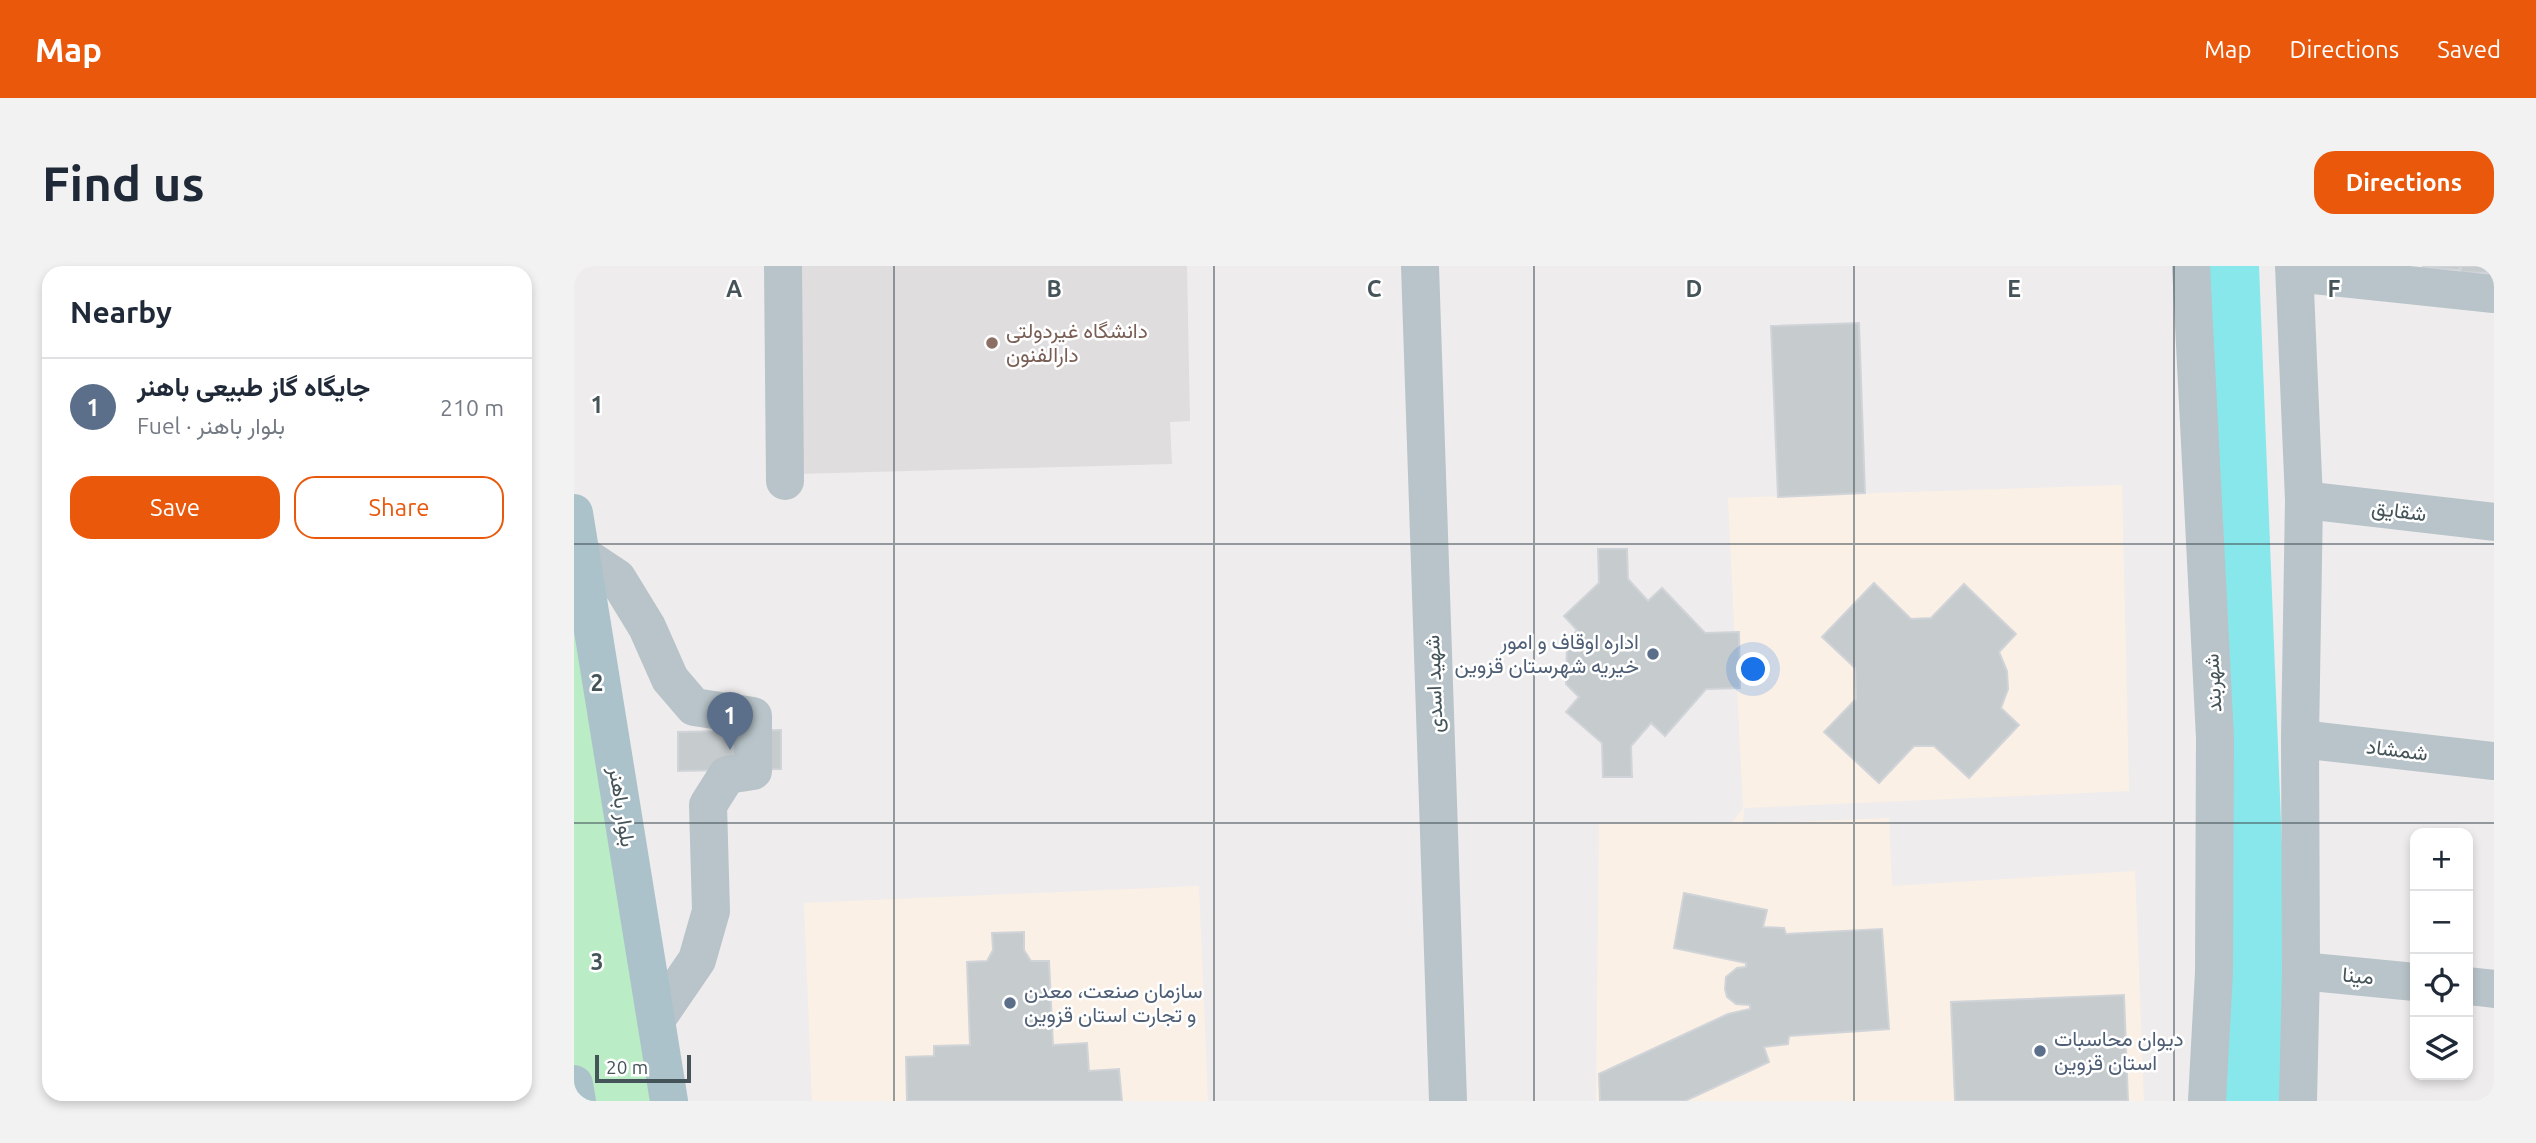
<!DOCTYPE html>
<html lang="en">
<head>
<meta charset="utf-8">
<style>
  body { margin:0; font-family:Ubuntu,Vazirmatn,sans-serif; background:#f2f2f3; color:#1f2937 }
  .controls { position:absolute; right:21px; bottom:21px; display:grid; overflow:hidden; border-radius:14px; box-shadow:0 4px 10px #0003 }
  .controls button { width:63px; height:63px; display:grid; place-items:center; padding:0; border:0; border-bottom:2px solid #e0e1e3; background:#fff; color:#1f2937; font:35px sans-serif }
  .scale { position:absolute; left:21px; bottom:18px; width:96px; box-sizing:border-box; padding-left:7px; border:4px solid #455459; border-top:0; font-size:19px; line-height:24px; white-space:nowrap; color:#455459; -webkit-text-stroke:5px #fff; paint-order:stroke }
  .you { position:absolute; left:1180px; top:404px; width:24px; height:24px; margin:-18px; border:5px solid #fff; border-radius:50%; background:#1a73e8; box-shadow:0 0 0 10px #1a73e833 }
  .badge { display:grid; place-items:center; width:46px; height:46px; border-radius:50%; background:#ea580c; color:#fff; font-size:23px; font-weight:700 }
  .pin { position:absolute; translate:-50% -58px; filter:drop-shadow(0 2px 4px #0008) }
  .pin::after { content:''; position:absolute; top:37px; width:24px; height:21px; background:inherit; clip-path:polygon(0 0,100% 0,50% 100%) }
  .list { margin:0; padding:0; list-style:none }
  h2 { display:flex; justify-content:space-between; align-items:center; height:91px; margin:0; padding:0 28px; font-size:30px }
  h2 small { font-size:23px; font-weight:400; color:#747a83 }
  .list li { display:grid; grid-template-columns:46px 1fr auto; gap:21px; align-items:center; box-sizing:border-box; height:98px; padding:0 28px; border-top:2px solid #e0e1e3 }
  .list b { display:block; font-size:26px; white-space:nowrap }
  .list p { margin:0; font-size:23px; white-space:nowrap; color:#747a83 }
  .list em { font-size:23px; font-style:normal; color:#747a83 }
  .actions { display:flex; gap:14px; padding:21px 28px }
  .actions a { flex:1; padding:16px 0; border:2px solid #ea580c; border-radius:21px; text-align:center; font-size:24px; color:#ea580c }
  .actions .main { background:#ea580c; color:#fff }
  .icon { flex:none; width:38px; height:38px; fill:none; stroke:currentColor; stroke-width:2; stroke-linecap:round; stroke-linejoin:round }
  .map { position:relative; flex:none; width:1920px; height:835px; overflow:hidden; border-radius:21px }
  header { display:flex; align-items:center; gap:42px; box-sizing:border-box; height:98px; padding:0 35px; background:#ea580c; color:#fff }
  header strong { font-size:33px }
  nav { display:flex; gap:38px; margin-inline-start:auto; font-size:24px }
  .intro { display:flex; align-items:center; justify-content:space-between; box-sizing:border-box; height:168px; padding:0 42px }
  h1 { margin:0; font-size:49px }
  .button { padding:18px 32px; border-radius:21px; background:#ea580c; color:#fff; font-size:24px; font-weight:700 }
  main { display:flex; gap:42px; padding:0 42px }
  aside { flex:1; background:#fff; border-radius:21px; box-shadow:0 4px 10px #0003 }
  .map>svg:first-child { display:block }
  .commercial { fill:#fbf0e5 }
  .education { fill:#e0ddde }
  .green { fill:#baedc5 }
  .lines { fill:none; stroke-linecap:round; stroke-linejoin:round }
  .river { stroke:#88e7ea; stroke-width:58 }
  .building { fill:#c6cbce; stroke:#d0d4d8; stroke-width:2 }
  .minor { stroke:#b8c4c9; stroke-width:38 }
  .major { stroke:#acc2cb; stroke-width:38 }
  .grid { fill:none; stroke:#455459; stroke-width:2; stroke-opacity:0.55 }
  .education-dot { fill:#8d6e63; stroke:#fff; stroke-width:2.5 }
  .service-dot { fill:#5c6f8a; stroke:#fff; stroke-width:2.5 }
  .labels { text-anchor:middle; stroke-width:5; stroke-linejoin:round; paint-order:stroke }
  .education-label { font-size:21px; fill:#785e54; stroke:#fff; text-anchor:start }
  .street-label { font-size:21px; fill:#455459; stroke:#fff }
  .service-label { font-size:21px; fill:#4e5e75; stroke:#fff; text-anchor:start }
  .grid-label { font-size:23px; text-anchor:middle; font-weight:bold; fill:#455459; stroke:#fff; stroke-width:5; stroke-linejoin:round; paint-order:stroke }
</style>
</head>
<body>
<header>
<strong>Map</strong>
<nav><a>Map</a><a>Directions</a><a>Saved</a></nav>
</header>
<div class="intro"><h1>Find us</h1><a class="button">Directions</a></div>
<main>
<aside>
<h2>Nearby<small></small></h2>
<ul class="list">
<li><span class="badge" style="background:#5c6f8a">1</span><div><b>جایگاه گاز طبیعی باهنر</b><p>Fuel · بلوار باهنر</p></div><em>210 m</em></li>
</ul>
<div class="actions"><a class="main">Save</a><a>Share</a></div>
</aside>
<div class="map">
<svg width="1920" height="835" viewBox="0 0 1920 835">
  <rect width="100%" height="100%" fill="#efeced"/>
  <path class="commercial" d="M1548 219 1555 525 1170 542 1169 558 1315 552 1318 620 1561 605 1570 835H1022L1025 558 1158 557 1169 542 1154 232Z
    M625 620 634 835H238L230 637Z"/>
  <path class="education" d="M219 0H613L616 155 596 156 598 198 224 208Z"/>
  <path class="green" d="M0 247 95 835H3L0 818Z"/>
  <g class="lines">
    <path class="river" d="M1656 0 1681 632 1677 835"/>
  </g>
  <path class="building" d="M1849 0H1886L1885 4 1849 1Z
    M1887 0H1913V7L1887 6Z
    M1915 0H1920V9H1914Z
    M1285 57 1291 227 1204 231 1197 60Z
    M1024 283H1053L1054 313 1074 335 1088 322 1131 367 1165 366 1166 422 1132 423 1091 470 1077 457 1057 480 1058 511H1029L1028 477 992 446 1005 431 992 418 993 377 1003 364 990 350 1025 317Z
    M1300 317 1337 353 1357 352 1390 318 1442 368 1425 386 1433 405 1434 423 1427 442 1445 459 1395 512 1360 480H1340L1305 517 1250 466 1282 433 1281 402 1248 371Z
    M207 464V503L104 505V466Z
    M1110 627 1193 644 1189 661 1210 662 1212 668 1308 663 1315 763 1215 770 1214 778 1190 781 1195 796 1111 835H1026L1025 808 1154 748 1176 743V739L1162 738 1153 731 1151 723 1152 711 1163 702 1172 701V697L1100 682Z
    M450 666V684L457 695H475L479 779 513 777 515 805 545 803 548 835H333L332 791 360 790V780L396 779 393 696 413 695 419 684 418 667Z
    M1550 729 1554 835H1381L1377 736Z"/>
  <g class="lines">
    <path class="minor" d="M209 0 211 215
      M846 0 874 835
      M1617 0 1641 472 1640 706 1633 835
      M1720 0 1730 234 1726 473 1727 705 1724 835
      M1721 7 1920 28
      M1730 234 1920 256
      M7 288 43 312 73 361 96 413 120 441 179 450V505L153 509 134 539 137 645 123 694 82 754
      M1726 473 1920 495
      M1727 705 1841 716
      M1894 720 1920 723"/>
    <path class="major" d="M0 247 95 835
      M0 818 3 835"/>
  </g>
  <path class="grid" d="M320 0V835M640 0V835M960 0V835M1280 0V835M1600 0V835M0 278H1920M0 557H1920"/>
  <circle class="education-dot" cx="418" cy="77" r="7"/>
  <g class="service-dot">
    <circle cx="1079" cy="388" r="7"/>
    <circle cx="436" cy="737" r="7"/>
    <circle cx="1466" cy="785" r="7"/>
  </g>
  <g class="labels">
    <g class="education-label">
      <text x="432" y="72">دانشگاه غیردولتی<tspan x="432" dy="24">دارالفنون</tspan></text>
    </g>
    <g class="street-label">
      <text transform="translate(1825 245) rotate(7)" y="7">شقایق</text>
      <text transform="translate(1639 417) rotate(-93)" y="7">شهربند</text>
      <text transform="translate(860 418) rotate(-92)" y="7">شهید اسدی</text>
      <text transform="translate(1823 484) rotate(7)" y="7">شمشاد</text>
      <text transform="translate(48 541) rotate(81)" y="7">بلوار باهنر</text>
      <text transform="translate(1784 710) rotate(5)" y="7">مینا</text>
    </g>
    <g class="service-label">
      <text x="1065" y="383" text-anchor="end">اداره اوقاف و امور<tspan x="1065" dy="24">خیریه شهرستان قزوین</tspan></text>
      <text x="450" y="732">سازمان صنعت، معدن<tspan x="450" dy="24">و تجارت استان قزوین</tspan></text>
      <text x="1480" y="780">دیوان محاسبات<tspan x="1480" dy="24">استان قزوین</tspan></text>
    </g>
  </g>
  <g class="grid-label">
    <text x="160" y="31">A</text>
    <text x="480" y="31">B</text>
    <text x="800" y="31">C</text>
    <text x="1120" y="31">D</text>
    <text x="1440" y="31">E</text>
    <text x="1760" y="31">F</text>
    <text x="23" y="147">1</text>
    <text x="23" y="425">2</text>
    <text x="23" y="704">3</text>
  </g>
</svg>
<div class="controls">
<button>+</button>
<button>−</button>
<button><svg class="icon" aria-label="locate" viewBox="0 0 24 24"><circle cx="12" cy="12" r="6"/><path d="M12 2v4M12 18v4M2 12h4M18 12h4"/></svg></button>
<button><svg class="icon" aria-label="layers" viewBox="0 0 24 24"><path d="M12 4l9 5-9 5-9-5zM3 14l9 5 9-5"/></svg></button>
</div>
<div class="scale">20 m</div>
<div class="you"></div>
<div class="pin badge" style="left:156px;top:484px;background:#5c6f8a">1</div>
</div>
</main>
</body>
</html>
